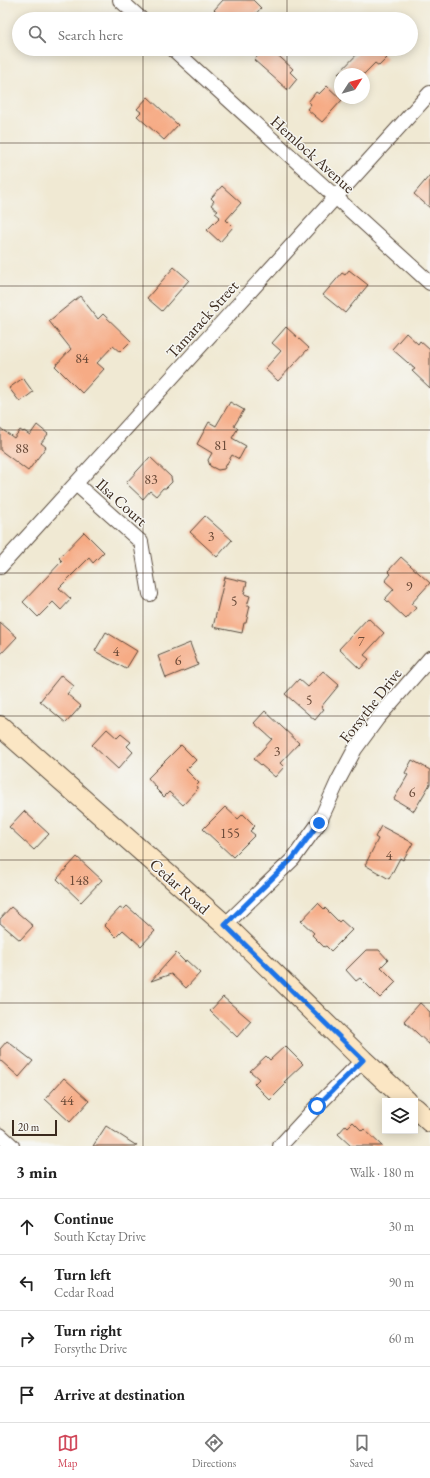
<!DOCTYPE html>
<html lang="en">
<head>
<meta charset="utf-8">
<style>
  body { margin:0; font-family:"EB Garamond",serif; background:#f2f2f2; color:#222 }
  .controls { position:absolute; right:12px; bottom:12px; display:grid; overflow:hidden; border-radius:0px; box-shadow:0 2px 10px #0003 }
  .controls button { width:36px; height:36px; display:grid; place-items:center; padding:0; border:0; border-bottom:1px solid #e0e0e0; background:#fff; color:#222; font:20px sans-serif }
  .compass { position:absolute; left:334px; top:68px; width:36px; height:36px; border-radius:50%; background:#fff; box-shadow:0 2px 10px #0003; rotate:54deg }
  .scale { position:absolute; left:12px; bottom:10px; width:45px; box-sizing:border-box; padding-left:4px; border:2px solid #3b2a1e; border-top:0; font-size:11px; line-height:14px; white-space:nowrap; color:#3b2a1e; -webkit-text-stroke:3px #f6f6f2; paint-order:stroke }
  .stop { position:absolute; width:12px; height:12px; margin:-9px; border:3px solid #1a73e8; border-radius:50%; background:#fff }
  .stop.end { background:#1a73e8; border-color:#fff; box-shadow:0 1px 4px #0008 }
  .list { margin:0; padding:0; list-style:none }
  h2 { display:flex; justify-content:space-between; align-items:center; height:52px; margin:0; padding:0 16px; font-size:17px }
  h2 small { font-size:13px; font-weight:400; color:#767676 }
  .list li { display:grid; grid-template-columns:26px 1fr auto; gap:12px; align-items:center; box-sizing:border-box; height:56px; padding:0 16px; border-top:1px solid #e0e0e0 }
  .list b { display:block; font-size:15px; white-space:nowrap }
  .list p { margin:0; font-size:13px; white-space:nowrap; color:#767676 }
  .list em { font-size:13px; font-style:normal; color:#767676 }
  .icon { flex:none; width:22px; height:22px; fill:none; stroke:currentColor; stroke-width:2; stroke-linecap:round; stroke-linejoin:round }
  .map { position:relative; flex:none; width:430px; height:1146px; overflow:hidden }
  .search { position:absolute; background:#fff; box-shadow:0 2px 10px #0003; left:12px; right:12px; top:12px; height:44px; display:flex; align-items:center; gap:10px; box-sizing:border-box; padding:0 14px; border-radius:22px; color:#767676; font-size:15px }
  .sheet { height:276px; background:#fff }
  nav { display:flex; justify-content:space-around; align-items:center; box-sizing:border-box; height:56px; border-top:1px solid #e0e0e0; background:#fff; font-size:11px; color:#767676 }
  nav a { display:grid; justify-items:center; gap:2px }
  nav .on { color:#d1495b }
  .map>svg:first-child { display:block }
  .building { fill:#f6ab85 }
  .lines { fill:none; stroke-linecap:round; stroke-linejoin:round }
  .street-casing { stroke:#564739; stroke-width:16 }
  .secondary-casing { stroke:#564739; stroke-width:22 }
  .street { stroke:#fff; stroke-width:14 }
  .secondary { stroke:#fbe6c4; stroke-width:20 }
  .route { stroke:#1a73e8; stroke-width:5 }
  .grid { fill:none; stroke:#3b2a1e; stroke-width:1; stroke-opacity:0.55 }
  .labels { text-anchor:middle; stroke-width:3; stroke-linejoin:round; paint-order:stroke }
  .number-label { font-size:14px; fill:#6a4a38 }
  .street-label { font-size:16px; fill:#3b2a1e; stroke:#f6f6f2 }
</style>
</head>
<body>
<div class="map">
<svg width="430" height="1146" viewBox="0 0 430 1146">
  <rect width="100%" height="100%" fill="#f6f6f2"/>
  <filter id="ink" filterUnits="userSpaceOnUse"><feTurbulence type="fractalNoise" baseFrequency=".025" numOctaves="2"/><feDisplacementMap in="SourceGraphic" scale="8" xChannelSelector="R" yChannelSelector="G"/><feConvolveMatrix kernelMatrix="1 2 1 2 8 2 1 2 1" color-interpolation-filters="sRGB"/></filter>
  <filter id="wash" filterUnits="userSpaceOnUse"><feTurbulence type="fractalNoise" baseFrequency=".012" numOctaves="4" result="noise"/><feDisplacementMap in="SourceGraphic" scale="16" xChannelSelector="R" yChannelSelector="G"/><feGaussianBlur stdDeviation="0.9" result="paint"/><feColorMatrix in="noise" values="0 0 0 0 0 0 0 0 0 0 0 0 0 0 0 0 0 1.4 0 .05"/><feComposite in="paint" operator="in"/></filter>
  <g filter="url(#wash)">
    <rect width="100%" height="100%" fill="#f0e9d3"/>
    <g id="blocks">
      <path class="building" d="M223 0H253L261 8 251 19H223L214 10Z
        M264 49H271L293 69 290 72 297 79 288 90 254 60Z
        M362 49H378L387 58 379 66 375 63 364 74H338Z
        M327 86 342 100 322 122 307 109 311 104 308 102 316 92 319 94Z
        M148 97 178 125 164 140 137 116 141 112 137 109Z
        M430 175V208L414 194Z
        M222 186 241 203 226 220 233 227 220 242 207 230 220 217 215 213 218 211 211 205 214 201 211 198Z
        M174 267 189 280 162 311 147 298Z
        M349 270 368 285 345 313 323 295 342 273 345 275Z
        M80 296 98 319 103 314 131 341 120 352 113 346 97 363 104 369 82 393 55 366 71 349 49 321Z
        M286 327 309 348 278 381 265 369 281 351 272 343Z
        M406 333 418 344 420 341 430 350V388L412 371 415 369 392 349Z
        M23 378 33 392 20 402 9 388Z
        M230 402 244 410 234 426 238 428 232 438 246 446 239 459 232 455 224 469 218 470 210 466 208 460 212 453 197 444 209 422 216 426Z
        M37 425 48 434 41 443 46 447 28 471 0 450V428L14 438 20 430 23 432 24 431 30 435Z
        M150 457 171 477 172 482 166 488H163L156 496 150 491 143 499 126 483Z
        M205 516 232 540 217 557 190 532Z
        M84 532 104 552 93 563 89 558 59 588 71 599 61 610 53 602 38 617 23 602 62 561 59 558Z
        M401 557 430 583 411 604 416 608 406 619 385 599 394 589 385 581 391 574 388 571Z
        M225 577 247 582 244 594 250 596 247 606H250L246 623H244L242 633 213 627Z
        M368 618 384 633 364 655 369 659 360 669 339 649Z
        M0 622 17 637 0 655Z
        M106 632 137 651 126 669 95 651Z
        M190 643 198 665 166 678 158 656Z
        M323 671 339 685 321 707 324 709 315 720 285 694 299 679 308 687Z
        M61 675 74 686 67 694 81 706 66 723 40 701Z
        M265 711 299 743 280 763 284 767 275 777 254 759 272 739 254 723Z
        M107 729 117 738 121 734 131 742 127 746 133 752 118 769 92 745Z
        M181 745 196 760 186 770 199 783 196 786 198 789 183 805 169 792 164 797 156 789 157 788 148 778Z
        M412 760 430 770V784L414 811 394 799 408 775 405 773Z
        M225 807 238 819 243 814 255 826 250 831 255 835 233 857 203 829Z
        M24 811 49 834 34 850 9 827Z
        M381 826 413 843 403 860 400 858 389 879 365 865 378 839 375 837Z
        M77 857 102 880 81 902 57 879Z
        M318 903 324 909 325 908 339 922 341 920 352 930 331 951 326 946 324 947 312 935 314 933 301 921Z
        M127 906 155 931 141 946 123 930 116 937 104 925 120 908 123 910Z
        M11 907 33 926 20 940 0 923V919Z
        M366 950H379L388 960 381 967 396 982 380 998 360 978 356 981 346 970Z
        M176 953 185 962 186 960 200 973 186 988 171 974 151 981Z
        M223 997 251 1021 237 1037 210 1011Z
        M420 1003 430 1012V1045L404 1021Z
        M7 1041 33 1061 19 1077 0 1060V1049Z
        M285 1046 303 1064 284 1082 286 1084 270 1100 254 1084 259 1079 250 1071 266 1056 270 1060Z
        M64 1078 89 1101 70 1122 45 1099Z
        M353 1122 362 1131 364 1129 382 1146H351L338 1134 346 1125 348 1127Z
        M106 1126 137 1146H93Z"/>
    </g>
  </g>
  <g filter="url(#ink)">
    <use href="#blocks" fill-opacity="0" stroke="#564739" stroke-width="1"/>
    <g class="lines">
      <defs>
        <path id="street" d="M120 0 141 19
          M173 49 430 283
          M76 484 141 542 150 594
          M0 567 430 93
          M225 925 293 859 319 823 338 781 355 749 377 719 430 658
          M0 1135 12 1146
          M280 1146 317 1106 363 1060"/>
        <path id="secondary" d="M0 726 225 925 363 1060 407 1101
          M415 1108 430 1122"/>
      </defs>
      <use href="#street" class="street-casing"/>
      <use href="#secondary" class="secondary-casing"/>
      <use href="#street" class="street"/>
      <use href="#secondary" class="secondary"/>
    </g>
  </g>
  <g class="lines" filter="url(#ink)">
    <path class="route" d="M317 1106 363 1060 225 925 293 858 319 823"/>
  </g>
  <path class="grid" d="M143 0V19M287 0V19M143 49V1146M287 49V1146M0 143H430M0 286H430M0 430H430M0 573H430M0 716H430M0 860H430M0 1003H430"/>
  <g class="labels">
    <g class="number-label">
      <text x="82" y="363">84</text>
      <text x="221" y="450">81</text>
      <text x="22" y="453">88</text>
      <text x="151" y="484">83</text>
      <text x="211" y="541">3</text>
      <text x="409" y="591">9</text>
      <text x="234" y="606">5</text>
      <text x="361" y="646">7</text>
      <text x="116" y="656">4</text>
      <text x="178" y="665">6</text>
      <text x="309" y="705">5</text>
      <text x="277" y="756">3</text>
      <text x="412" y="797">6</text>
      <text x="230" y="838">155</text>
      <text x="389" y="860">4</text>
      <text x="79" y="885">148</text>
      <text x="67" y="1105">44</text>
    </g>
    <g class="street-label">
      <text transform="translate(313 154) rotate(42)" y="6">Hemlock Avenue</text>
      <text transform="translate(202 319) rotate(-48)" y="6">Tamarack Street</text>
      <text transform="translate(122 502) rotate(42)" y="6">Ilsa Court</text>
      <text transform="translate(370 705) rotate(-52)" y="6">Forsythe Drive</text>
      <text transform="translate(180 886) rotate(42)" y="6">Cedar Road</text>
    </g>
  </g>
</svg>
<div class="controls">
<button><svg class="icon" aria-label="layers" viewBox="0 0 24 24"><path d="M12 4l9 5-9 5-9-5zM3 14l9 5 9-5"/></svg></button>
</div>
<svg class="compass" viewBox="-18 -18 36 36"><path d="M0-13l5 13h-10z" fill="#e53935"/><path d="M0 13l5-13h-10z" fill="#767676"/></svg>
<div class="scale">20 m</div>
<div class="stop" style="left:317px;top:1106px"></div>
<div class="stop end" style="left:319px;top:823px"></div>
<div class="search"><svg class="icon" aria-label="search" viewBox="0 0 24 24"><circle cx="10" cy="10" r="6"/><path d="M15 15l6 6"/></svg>Search here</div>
</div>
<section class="sheet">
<h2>3 min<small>Walk · 180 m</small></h2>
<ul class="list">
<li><svg class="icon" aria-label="ahead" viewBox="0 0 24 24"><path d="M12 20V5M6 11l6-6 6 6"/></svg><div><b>Continue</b><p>South Ketay Drive</p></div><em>30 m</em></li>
<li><svg class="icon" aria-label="left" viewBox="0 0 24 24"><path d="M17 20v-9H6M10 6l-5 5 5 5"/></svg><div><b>Turn left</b><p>Cedar Road</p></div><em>90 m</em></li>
<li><svg class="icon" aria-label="right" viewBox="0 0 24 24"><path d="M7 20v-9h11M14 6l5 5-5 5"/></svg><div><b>Turn right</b><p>Forsythe Drive</p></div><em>60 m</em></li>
<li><svg class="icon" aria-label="arrive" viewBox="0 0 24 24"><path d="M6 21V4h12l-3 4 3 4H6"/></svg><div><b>Arrive at destination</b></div></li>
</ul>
</section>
<nav>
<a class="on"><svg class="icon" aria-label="map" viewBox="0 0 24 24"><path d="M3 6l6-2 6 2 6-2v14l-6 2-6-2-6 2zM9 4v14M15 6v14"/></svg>Map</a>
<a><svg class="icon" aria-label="directions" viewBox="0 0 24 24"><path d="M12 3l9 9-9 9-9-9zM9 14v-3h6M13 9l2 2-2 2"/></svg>Directions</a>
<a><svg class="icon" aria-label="saved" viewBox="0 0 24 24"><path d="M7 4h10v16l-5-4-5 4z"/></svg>Saved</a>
</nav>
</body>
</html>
